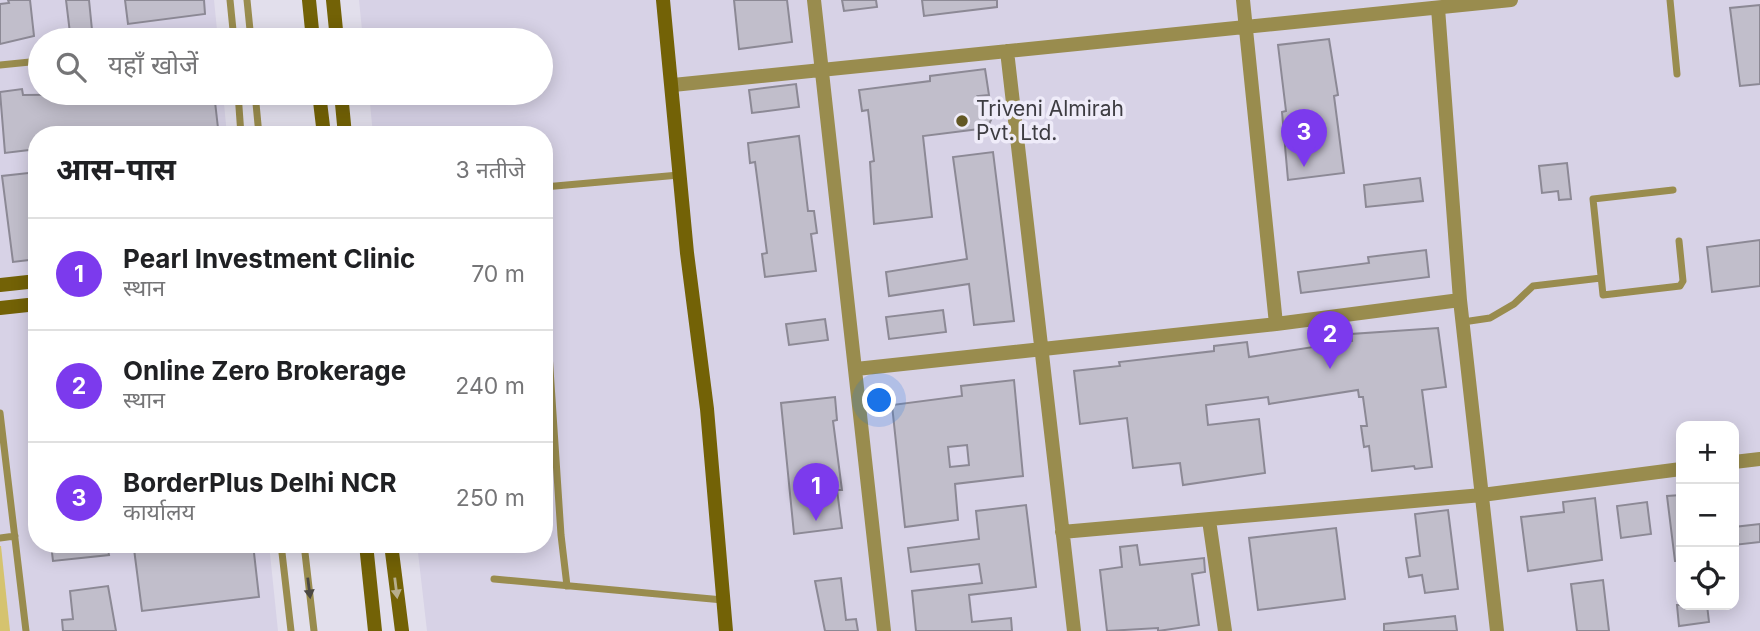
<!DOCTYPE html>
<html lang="hi">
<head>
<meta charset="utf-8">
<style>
  body { margin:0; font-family:Inter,"Noto Sans Devanagari",sans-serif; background:#f2f2f2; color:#202124 }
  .controls { position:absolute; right:21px; bottom:21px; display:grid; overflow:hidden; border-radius:14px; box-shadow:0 4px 18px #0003 }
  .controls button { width:63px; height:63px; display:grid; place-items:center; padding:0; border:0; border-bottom:2px solid #e0e0e0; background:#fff; color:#202124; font:35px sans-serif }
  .you { position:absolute; left:880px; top:401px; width:24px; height:24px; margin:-18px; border:5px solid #fff; border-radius:50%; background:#1a73e8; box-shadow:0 0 0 10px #1a73e833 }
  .badge { display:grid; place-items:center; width:46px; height:46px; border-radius:50%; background:#7c3aed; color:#fff; font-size:23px; font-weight:700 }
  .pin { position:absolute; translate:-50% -58px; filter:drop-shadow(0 2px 4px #0008) }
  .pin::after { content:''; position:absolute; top:37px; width:24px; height:21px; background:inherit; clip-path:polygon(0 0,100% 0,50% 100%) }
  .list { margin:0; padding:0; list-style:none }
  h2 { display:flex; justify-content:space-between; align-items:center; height:91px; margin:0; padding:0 28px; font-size:30px }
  h2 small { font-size:23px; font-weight:400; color:#757577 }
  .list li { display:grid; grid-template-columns:46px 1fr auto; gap:21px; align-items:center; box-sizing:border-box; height:112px; padding:0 28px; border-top:2px solid #e0e0e0 }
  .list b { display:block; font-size:26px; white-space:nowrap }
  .list p { margin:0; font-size:23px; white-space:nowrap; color:#757577 }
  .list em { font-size:23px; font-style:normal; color:#757577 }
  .icon { flex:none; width:38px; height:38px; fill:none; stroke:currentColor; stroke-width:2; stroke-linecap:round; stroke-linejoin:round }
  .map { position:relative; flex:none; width:1760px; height:631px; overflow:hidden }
  .search { position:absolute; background:#fff; box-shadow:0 4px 18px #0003; left:28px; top:28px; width:525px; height:77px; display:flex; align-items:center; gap:18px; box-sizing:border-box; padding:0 24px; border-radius:38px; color:#757577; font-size:26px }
  .panel { position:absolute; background:#fff; box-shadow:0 4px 18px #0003; left:28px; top:126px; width:525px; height:427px; border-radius:28px }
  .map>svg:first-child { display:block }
  .built { fill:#d7d2e6; fill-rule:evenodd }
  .green { fill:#d5c36f }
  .building { fill:#c1becb; stroke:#8c8995; stroke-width:2; fill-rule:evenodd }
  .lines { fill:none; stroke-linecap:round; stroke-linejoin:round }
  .lane { stroke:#998c4e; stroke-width:7 }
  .street { stroke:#998c4e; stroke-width:14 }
  .secondary { stroke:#736206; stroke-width:14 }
  .oneway { fill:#4b4843 }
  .oneway2 { fill:#b7ae8c }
  .poi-dot { fill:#635824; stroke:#efecf9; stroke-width:2.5 }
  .labels { text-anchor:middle; stroke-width:7; stroke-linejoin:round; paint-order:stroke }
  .poi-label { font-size:21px; fill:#3d3c41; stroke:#efecf9; text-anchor:start }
</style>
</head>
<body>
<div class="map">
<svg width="1760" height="631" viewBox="0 0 1760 631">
  <rect width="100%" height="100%" fill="#e2dfec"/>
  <path class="built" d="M0 0H214L218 40H40V93H223L227 135H37V544H269L278 631H0Z
    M359 0H1760V631H427L417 544H544V135H373L369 93H541V40H363ZM1681 426H1734V605H1681Z"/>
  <path class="green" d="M0 546H1L10 631H0Z"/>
  <path class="building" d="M8 0H30L34 36 0 44V4L9 3Z
    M66 0H89L92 30 70 33Z
    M125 0H204L205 14 128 24Z
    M734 0H787L792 42 739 49Z
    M842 0H876L877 7 844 11Z
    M922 0H997V7L924 16Z
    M1760 5V84L1740 86 1730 8Z
    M1329 39 1338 95 1334 96 1344 173 1288 180 1282 112 1286 111 1278 45Z
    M985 69 989 95 978 96 994 114 987 128 923 136 932 217 874 224 870 162 874 161 868 110 862 111 859 90 930 81V76Z
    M796 84 799 107 752 113 749 90Z
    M22 89 23 95 214 93 218 128 149 135H37V149L5 153 0 92Z
    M799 136 808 211H814L817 233 811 234 816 271 765 277 762 254 767 253 755 162 750 163 748 143Z
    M993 152 1014 321 974 325 969 284 889 296 886 272 967 259 953 157Z
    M1567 163 1571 199 1559 200 1558 191 1542 193 1539 166Z
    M37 172V259L13 262 2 176Z
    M1420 178 1423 201 1366 207 1364 185Z
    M1760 240V286L1712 292 1707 247Z
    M1426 250 1429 277 1301 293 1298 272 1369 263 1368 257Z
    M943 310 946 332 889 339 886 317Z
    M825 319 828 340 789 345 786 324Z
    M1438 328 1446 387 1422 390 1432 467 1415 469 1414 466 1372 471 1369 446 1364 447 1361 426H1367L1363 397H1359L1358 390 1269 404 1268 397 1206 405 1208 425 1259 419 1265 473 1183 485 1180 463 1133 468 1127 418 1080 424 1074 371 1120 366 1119 362 1214 351V346L1247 342 1249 357 1352 341 1351 334Z
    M1014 380 1023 476 955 484 958 520 905 527 892 405 962 396 961 386ZM967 445 969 465 950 467 948 447Z
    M835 397 837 420 833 421 842 490H837L842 528 794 534 781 403Z
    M1681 495V561H1675L1667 496Z
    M1595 498 1602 560 1528 571 1521 517 1564 512 1563 502Z
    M1647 502 1651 534 1621 538 1617 506Z
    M1026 505 1036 587 969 595 972 622 1011 618 1012 631H916L912 591 982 583 979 564 911 572 908 548 979 539 976 511Z
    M1448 510 1458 589 1425 593 1422 575 1409 577 1406 558 1420 556 1415 514Z
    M1760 524V542L1734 545V527Z
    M1336 528 1345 599 1258 610 1249 538Z
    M51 544H107L109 555 53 561Z
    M172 544H253L259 597 142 611 134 549Z
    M1137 545 1140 565 1204 558 1205 572 1192 574 1199 625 1158 631V628L1107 631 1100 570 1122 567 1120 547Z
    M841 578 846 620 856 619 858 631H825L815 581Z
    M1603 580 1609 631H1577L1571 584Z
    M108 586 116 631H63L62 620 73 619 70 591Z
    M1677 605H1707L1709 622 1679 626Z
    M1455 616 1457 631H1384V624Z"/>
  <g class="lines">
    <path class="lane" d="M230 0 234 40
      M247 0 251 40
      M1670 0 1677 74
      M216 40 250 36
      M0 65 40 61
      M238 93 241 135
      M255 93 259 135
      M544 187 679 175
      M1673 190 1593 199 1603 295 1680 286 1683 281 1679 241
      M544 278 561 535 567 586
      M1463 322 1490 318 1514 304 1533 286 1601 278
      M0 413 26 631
      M0 538 15 536
      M281 544 291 631
      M304 544 314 631
      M494 579 723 600"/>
    <path class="street" d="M814 0 884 631
      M1243 0 1276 324
      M1438 8 1460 300 1497 631
      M1007 51 1074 631
      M673 85 1511 0
      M856 369 1276 324 1460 300
      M1734 462 1760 459
      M1209 520 1225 631
      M1062 532 1482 495 1681 469"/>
    <path class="secondary" d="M309 0 313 40
      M333 0 337 40
      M663 0 687 253 707 409 726 631
      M319 93 324 135
      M341 93 345 135
      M0 285 37 281
      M0 308 37 304
      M366 544 375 631
      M391 544 402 631"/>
  </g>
  <defs><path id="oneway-solid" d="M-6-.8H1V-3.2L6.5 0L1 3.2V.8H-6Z" transform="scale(1.75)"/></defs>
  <use class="oneway" href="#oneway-solid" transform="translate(309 588) rotate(83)"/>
  <use class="oneway2" href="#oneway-solid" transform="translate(396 588) rotate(83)"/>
  <circle class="poi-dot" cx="962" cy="121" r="7"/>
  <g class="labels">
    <g class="poi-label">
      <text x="976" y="116">Triveni Almirah<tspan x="976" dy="24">Pvt. Ltd.</tspan></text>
    </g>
  </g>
</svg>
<div class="controls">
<button>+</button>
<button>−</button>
<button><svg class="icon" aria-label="locate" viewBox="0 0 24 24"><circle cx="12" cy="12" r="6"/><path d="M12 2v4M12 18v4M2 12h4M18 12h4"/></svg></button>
</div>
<div class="you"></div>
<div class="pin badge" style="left:816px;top:521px">1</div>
<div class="pin badge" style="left:1330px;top:369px">2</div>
<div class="pin badge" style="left:1304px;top:167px">3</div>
<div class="search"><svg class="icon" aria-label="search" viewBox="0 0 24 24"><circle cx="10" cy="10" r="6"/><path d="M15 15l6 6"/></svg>यहाँ खोजें</div>
<section class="panel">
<h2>आस-पास<small>3 नतीजे</small></h2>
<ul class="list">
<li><span class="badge">1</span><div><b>Pearl Investment Clinic</b><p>स्थान</p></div><em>70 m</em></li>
<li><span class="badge">2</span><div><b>Online Zero Brokerage</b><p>स्थान</p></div><em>240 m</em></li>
<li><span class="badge">3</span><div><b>BorderPlus Delhi NCR</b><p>कार्यालय</p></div><em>250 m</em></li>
</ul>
</section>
</div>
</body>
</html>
